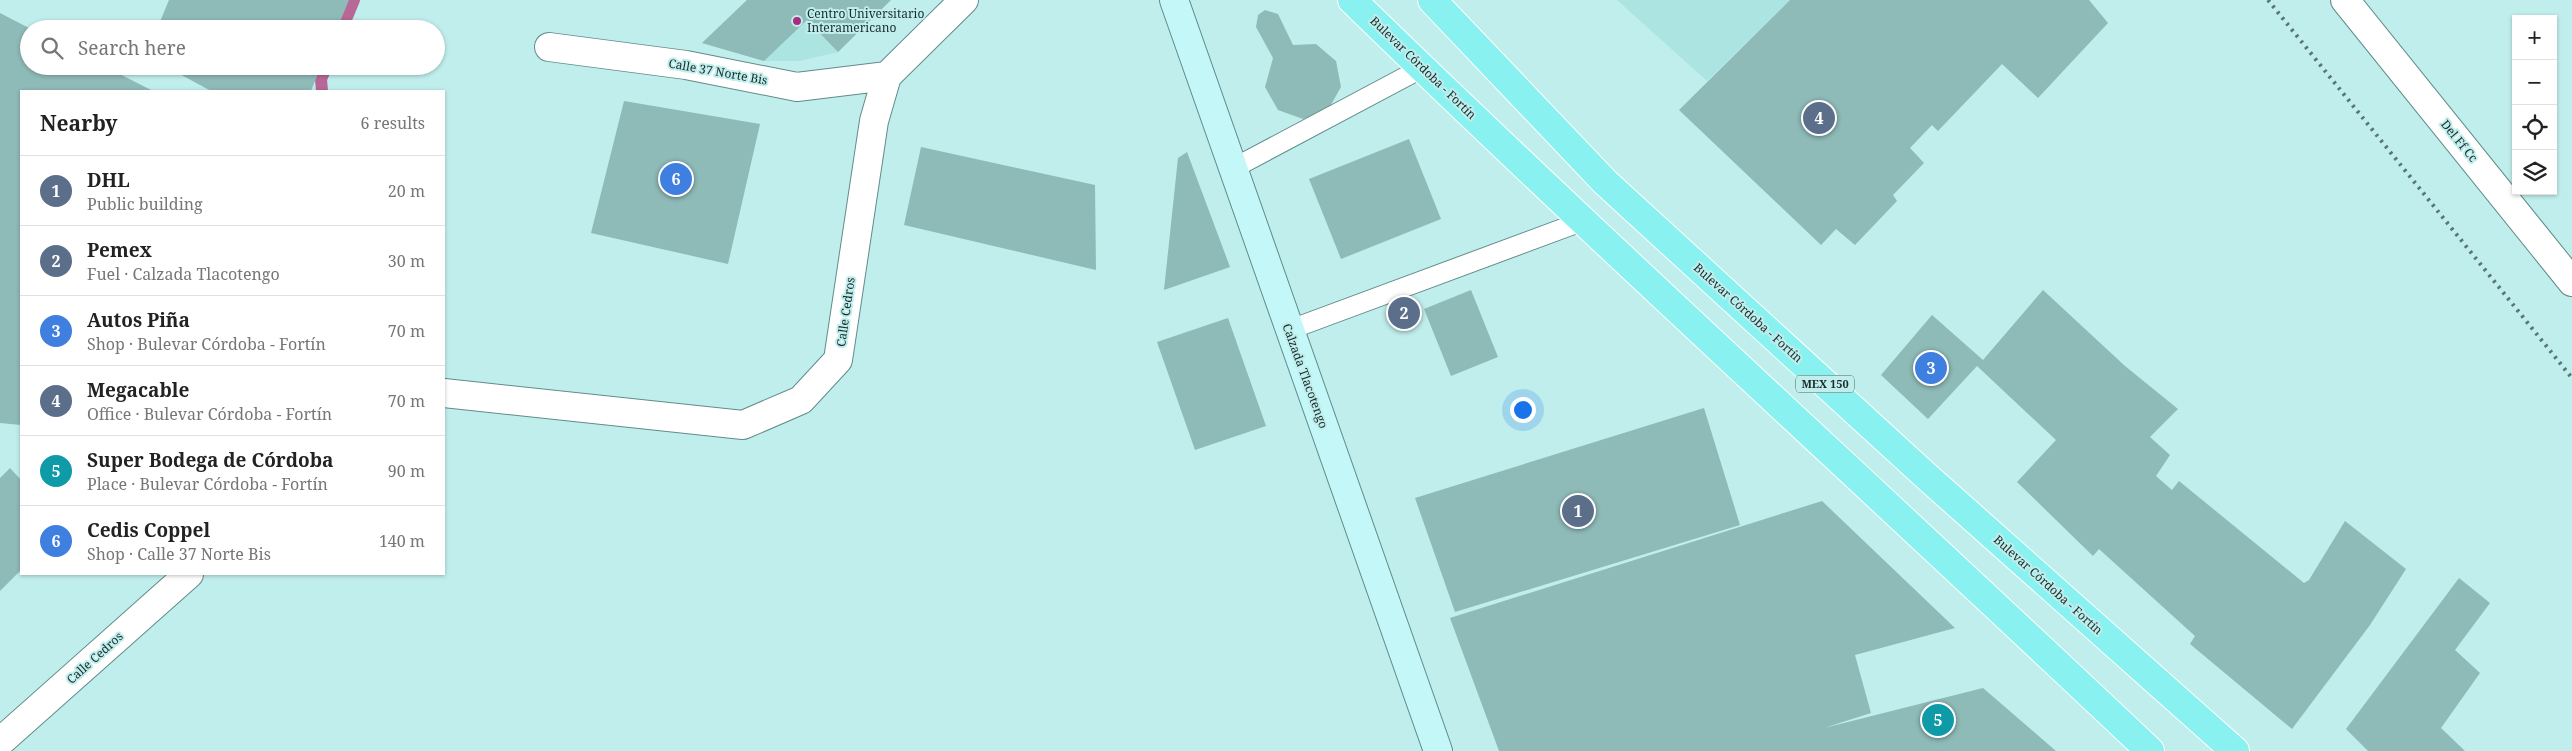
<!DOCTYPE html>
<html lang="en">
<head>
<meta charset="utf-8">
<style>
  body { margin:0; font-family:"Noto Serif",serif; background:#f2f2f2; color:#222 }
  .controls { position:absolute; right:15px; top:15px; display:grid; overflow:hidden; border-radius:0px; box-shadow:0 1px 4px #0004 }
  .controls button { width:45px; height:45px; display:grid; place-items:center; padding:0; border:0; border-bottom:1px solid #e0e0e0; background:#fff; color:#222; font:25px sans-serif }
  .you { position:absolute; left:1522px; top:409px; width:18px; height:18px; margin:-12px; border:4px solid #fff; border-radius:50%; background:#1a73e8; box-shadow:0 0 0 8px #1a73e833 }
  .badge { display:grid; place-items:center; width:32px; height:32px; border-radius:50%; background:#aa2d7f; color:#fff; font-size:16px; font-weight:700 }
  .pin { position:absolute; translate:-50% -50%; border:2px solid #fff; box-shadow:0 1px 5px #0006 }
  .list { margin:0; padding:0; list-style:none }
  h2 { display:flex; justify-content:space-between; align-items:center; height:65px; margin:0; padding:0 20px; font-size:21px }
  h2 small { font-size:16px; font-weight:400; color:#767676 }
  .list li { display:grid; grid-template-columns:32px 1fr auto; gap:15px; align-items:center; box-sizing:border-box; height:70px; padding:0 20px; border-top:1px solid #e0e0e0 }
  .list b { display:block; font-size:19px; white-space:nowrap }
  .list p { margin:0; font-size:16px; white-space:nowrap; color:#767676 }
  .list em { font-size:16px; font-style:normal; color:#767676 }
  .icon { flex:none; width:28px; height:28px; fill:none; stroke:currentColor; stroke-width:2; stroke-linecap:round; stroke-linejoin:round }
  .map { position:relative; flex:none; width:2572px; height:751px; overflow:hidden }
  .search { position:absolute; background:#fff; box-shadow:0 1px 4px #0004; left:20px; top:20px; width:425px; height:55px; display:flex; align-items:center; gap:12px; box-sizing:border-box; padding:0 18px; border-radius:28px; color:#767676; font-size:19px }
  .panel { position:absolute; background:#fff; box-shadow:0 1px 4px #0004; left:20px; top:90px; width:425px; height:485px; border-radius:0px }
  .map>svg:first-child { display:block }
  .built { fill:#ace4e1 }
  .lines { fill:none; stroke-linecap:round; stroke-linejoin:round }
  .stream { stroke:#b76896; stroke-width:12 }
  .building { fill:#8ebab8 }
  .lane-casing { stroke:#618c8a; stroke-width:21 }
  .street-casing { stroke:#618c8a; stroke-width:30 }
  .secondary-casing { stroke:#618c8a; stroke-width:30 }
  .primary-casing { stroke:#fff; stroke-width:30 }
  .lane { stroke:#fff; stroke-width:19 }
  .street { stroke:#fff; stroke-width:28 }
  .secondary { stroke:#c4f8f8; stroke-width:28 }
  .primary { stroke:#89f2f0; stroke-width:28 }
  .rail { stroke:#597575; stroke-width:4; stroke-dasharray:2.5 5; stroke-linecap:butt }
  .poi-dot { fill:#aa2d7f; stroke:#c0eeec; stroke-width:2 }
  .labels { text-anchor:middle; stroke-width:4; stroke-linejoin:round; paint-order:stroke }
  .shield { fill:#c0eeec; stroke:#4b6665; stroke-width:1 }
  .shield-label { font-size:11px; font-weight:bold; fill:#192b2b }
  .poi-label { font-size:12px; fill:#192b2b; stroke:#c0eeec; text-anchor:start }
  .street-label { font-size:12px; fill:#192b2b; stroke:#c0eeec }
</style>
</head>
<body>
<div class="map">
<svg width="2572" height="751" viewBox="0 0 2572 751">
  <rect width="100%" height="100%" fill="#c0eeec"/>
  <path class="built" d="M747 0H891L838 52 800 61H764L702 43Z
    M1617 0H1790L1707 81Z"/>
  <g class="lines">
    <path class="stream" d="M342 29 354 0
      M322 91 321 79 327 66"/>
  </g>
  <path class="building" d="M169 0H349L337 29H157Z
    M747 0H891L838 52 807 20 764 61 702 43Z
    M1790 0H2089L2108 23 2038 98 2002 64 1938 131 1932 125 1910 148 1924 163 1893 195 1897 201 1855 245 1836 229 1821 245 1679 110Z
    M1265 10 1278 14 1293 45 1316 44 1336 61 1341 87 1328 110 1303 119 1278 110 1265 87 1273 58 1256 27 1258 15Z
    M0 13 29 28V66H104L153 91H21V425L0 423Z
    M165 66H321L311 91H211Z
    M624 101 760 124 728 264 591 233Z
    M1409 139 1441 219 1341 259 1309 179Z
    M921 147 1095 185 1096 270 904 225Z
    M1187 152 1230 267 1164 290 1178 158Z
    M1471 290 1498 357 1451 376 1424 309Z
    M2043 290 2125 366 2178 409 2150 437 2170 455 2156 476 2172 490 2179 481 2304 583 2309 580 2345 521 2406 569 2370 625 2292 729 2190 644 2195 636 2099 549 2093 556 2017 482 2056 440 1977 366 1928 419 1881 375 1932 315 1983 360Z
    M1228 318 1266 426 1195 450 1157 342Z
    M1704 408 1740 525 1455 612 1415 498Z
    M10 468 21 480V570L0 591V478Z
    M1822 501 1955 628 1855 655 1871 713 1824 728 1983 688 2056 751H1499L1450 618Z
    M2459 578 2490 603 2455 650 2480 673 2441 728 2465 751H2368L2346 729Z"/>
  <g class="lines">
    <defs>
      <path id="lane" d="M1232 169 1422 68
        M1289 330 1583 221"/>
      <path id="street" d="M2345 0 2572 282
        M549 47 686 65 797 87 887 76
        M444 393 743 425 801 400 838 360 874 121 887 76 964 0
        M0 742 189 574"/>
      <path id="secondary" d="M1174 0 1438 751"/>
      <path id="primary" d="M1352 0C1614 255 1885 500 2150 751
        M1432 0 1605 182 1925 475 2235 751"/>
    </defs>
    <use href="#lane" class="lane-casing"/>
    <use href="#street" class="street-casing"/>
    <use href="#secondary" class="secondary-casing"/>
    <use href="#primary" class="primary-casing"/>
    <use href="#lane" class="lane"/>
    <use href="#street" class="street"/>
    <use href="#secondary" class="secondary"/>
    <use href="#primary" class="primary"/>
    <path class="rail" d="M2268 0 2572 378"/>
  </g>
  <circle class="poi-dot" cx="797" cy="21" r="5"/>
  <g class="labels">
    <rect class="shield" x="1796" y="375.5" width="58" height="17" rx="4"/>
    <g class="shield-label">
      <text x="1825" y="388">MEX 150</text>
    </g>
    <g class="poi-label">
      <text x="807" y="18">Centro Universitario<tspan x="807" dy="14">Interamericano</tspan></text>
    </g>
    <g class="street-label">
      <text transform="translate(1423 68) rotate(44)" y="4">Bulevar Córdoba - Fortín</text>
      <text transform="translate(718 72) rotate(10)" y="4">Calle 37 Norte Bis</text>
      <text transform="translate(2459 141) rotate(51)" y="4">Del Ff Cc</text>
      <text transform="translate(846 312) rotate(-82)" y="4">Calle Cedros</text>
      <text transform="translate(1748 313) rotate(42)" y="4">Bulevar Córdoba - Fortín</text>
      <text transform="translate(1305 376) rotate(70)" y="4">Calzada Tlacotengo</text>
      <text transform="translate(2048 585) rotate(42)" y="4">Bulevar Córdoba - Fortín</text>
      <text transform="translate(95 658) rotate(-42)" y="4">Calle Cedros</text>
    </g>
  </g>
</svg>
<div class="controls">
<button>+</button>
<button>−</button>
<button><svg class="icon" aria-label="locate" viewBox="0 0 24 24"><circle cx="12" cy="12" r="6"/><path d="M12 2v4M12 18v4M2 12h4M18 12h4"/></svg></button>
<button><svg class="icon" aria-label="layers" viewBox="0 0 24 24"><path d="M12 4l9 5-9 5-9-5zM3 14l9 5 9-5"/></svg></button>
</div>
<div class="you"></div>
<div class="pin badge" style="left:1578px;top:511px;background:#5c6f8a">1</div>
<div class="pin badge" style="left:1404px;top:313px;background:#5c6f8a">2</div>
<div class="pin badge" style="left:1931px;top:368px;background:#3f7fe0">3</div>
<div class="pin badge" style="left:1819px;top:118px;background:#5c6f8a">4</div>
<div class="pin badge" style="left:1938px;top:720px;background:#0f9aa8">5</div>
<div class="pin badge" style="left:676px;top:179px;background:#3f7fe0">6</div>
<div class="search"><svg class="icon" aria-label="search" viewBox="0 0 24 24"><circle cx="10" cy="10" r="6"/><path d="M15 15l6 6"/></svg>Search here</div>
<section class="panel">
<h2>Nearby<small>6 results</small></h2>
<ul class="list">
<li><span class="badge" style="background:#5c6f8a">1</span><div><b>DHL</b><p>Public building</p></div><em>20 m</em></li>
<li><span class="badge" style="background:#5c6f8a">2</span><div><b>Pemex</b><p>Fuel · Calzada Tlacotengo</p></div><em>30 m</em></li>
<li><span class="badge" style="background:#3f7fe0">3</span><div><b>Autos Piña</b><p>Shop · Bulevar Córdoba - Fortín</p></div><em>70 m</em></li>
<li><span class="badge" style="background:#5c6f8a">4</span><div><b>Megacable</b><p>Office · Bulevar Córdoba - Fortín</p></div><em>70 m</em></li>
<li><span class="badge" style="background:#0f9aa8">5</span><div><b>Super Bodega de Córdoba</b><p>Place · Bulevar Córdoba - Fortín</p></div><em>90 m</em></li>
<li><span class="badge" style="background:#3f7fe0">6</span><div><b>Cedis Coppel</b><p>Shop · Calle 37 Norte Bis</p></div><em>140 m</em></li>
</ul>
</section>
</div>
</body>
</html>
